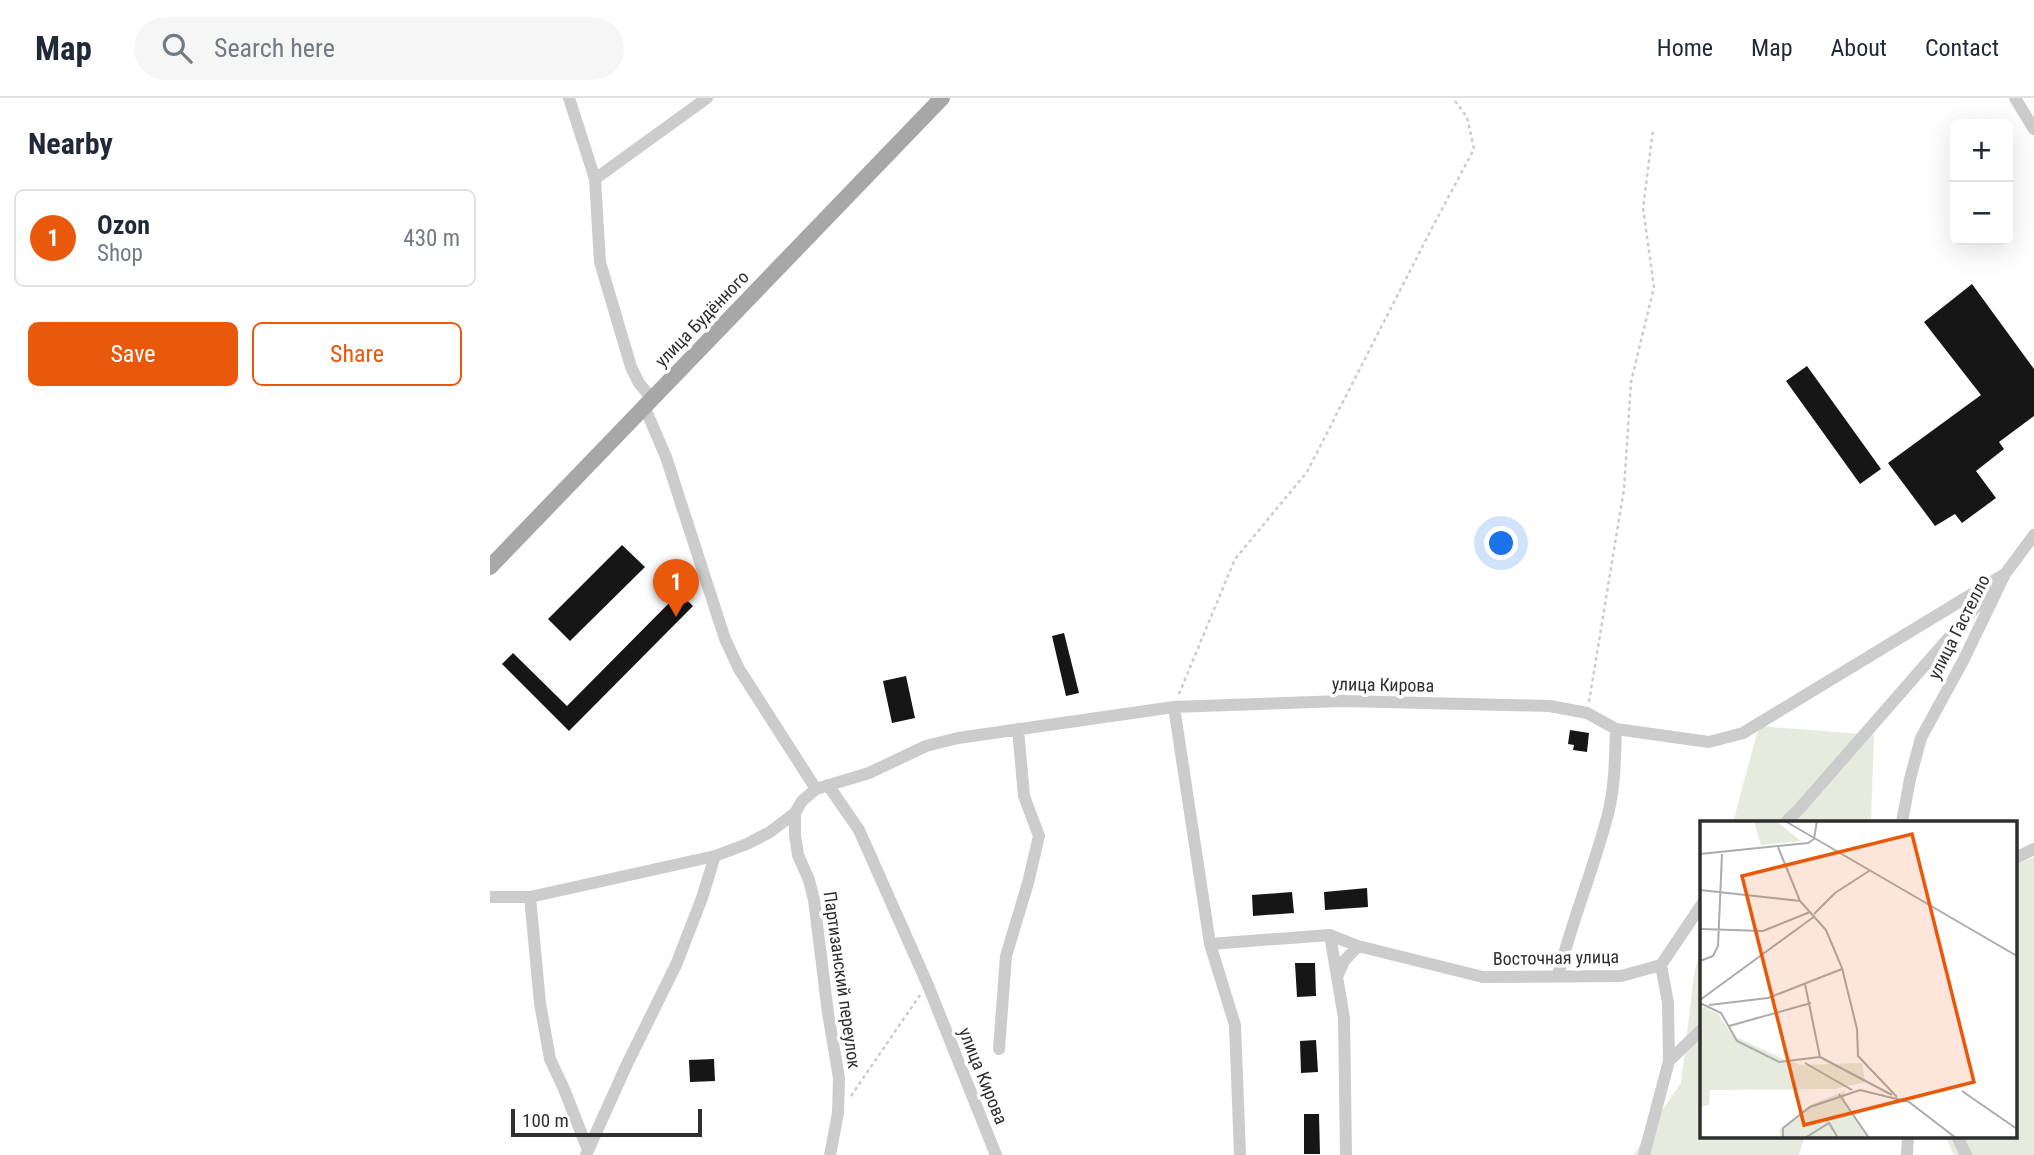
<!DOCTYPE html>
<html lang="en">
<head>
<meta charset="utf-8">
<style>
  body { margin:0; font-family:"Roboto Condensed",sans-serif; background:#f6f6f7; color:#1f2937 }
  .controls { position:absolute; right:21px; top:21px; display:grid; overflow:hidden; border-radius:10px; box-shadow:0 7px 28px #0002 }
  .controls button { width:63px; height:63px; display:grid; place-items:center; padding:0; border:0; border-bottom:2px solid #e0e1e3; background:#fff; color:#1f2937; font:35px sans-serif }
  .scale { position:absolute; left:21px; bottom:18px; width:191px; box-sizing:border-box; padding-left:7px; border:4px solid #2f2f2f; border-top:0; font-size:19px; line-height:24px; white-space:nowrap; color:#2f2f2f; -webkit-text-stroke:5px #fff; paint-order:stroke }
  .you { position:absolute; left:1012px; top:446px; width:24px; height:24px; margin:-18px; border:5px solid #fff; border-radius:50%; background:#1a73e8; box-shadow:0 0 0 10px #1a73e833 }
  .badge { display:grid; place-items:center; width:46px; height:46px; border-radius:50%; background:#ea580c; color:#fff; font-size:23px; font-weight:700 }
  .pin { position:absolute; translate:-50% -58px; filter:drop-shadow(0 2px 4px #0008) }
  .pin::after { content:''; position:absolute; top:37px; width:24px; height:21px; background:inherit; clip-path:polygon(0 0,100% 0,50% 100%) }
  .list { margin:0; padding:0; list-style:none }
  h2 { display:flex; justify-content:space-between; align-items:center; height:91px; margin:0; padding:0 28px; font-size:30px }
  h2 small { font-size:23px; font-weight:400; color:#747a83 }
  .list li { display:grid; grid-template-columns:46px 1fr auto; gap:21px; align-items:center; box-sizing:border-box; height:98px; margin:0 14px 14px; padding:0 14px; border:2px solid #e0e1e3; border-radius:10px }
  .list b { display:block; font-size:26px; white-space:nowrap }
  .list p { margin:0; font-size:23px; white-space:nowrap; color:#747a83 }
  .list em { font-size:23px; font-style:normal; color:#747a83 }
  .actions { display:flex; gap:14px; padding:21px 28px }
  .actions a { flex:1; padding:16px 0; border:2px solid #ea580c; border-radius:10px; text-align:center; font-size:24px; color:#ea580c }
  .actions .main { background:#ea580c; color:#fff }
  .icon { flex:none; width:38px; height:38px; fill:none; stroke:currentColor; stroke-width:2; stroke-linecap:round; stroke-linejoin:round }
  .map { position:relative; flex:none; width:1544px; height:1057px; overflow:hidden }
  header { display:flex; align-items:center; gap:42px; box-sizing:border-box; height:98px; padding:0 35px; background:#fff; border-bottom:2px solid #e0e1e3 }
  header strong { font-size:33px }
  nav { display:flex; gap:38px; margin-inline-start:auto; font-size:24px }
  .search { width:490px; height:63px; background:#f6f6f7; display:flex; align-items:center; gap:18px; box-sizing:border-box; padding:0 24px; border-radius:38px; color:#747a83; font-size:26px }
  main { display:flex }
  aside { flex:1; background:#fff }
  .map>svg:first-child { display:block }
  .green { fill:#e7ebdd }
  .building { fill:#161616 }
  .lines { fill:none; stroke-linecap:round; stroke-linejoin:round }
  .path { stroke:#ccc; stroke-width:2.5; stroke-dasharray:3.5 3.5; stroke-linecap:butt }
  .minor { stroke:#ccc; stroke-width:12 }
  .major { stroke:#a7a7a7; stroke-width:16 }
  .labels { text-anchor:middle; stroke-width:7; stroke-linejoin:round; paint-order:stroke }
  .street-label { font-size:18px; fill:#2f2f2f; stroke:#fff }
  .inset-road { fill:none; stroke:#acacac; stroke-width:2 }
  .view { fill:#e8590c; fill-opacity:0.15; stroke:#e8590c; stroke-width:3.5 }
  .inset-edge { fill:none; stroke:#2f2f2f; stroke-width:3.5 }
</style>
</head>
<body>
<header>
<strong>Map</strong>
<div class="search"><svg class="icon" aria-label="search" viewBox="0 0 24 24"><circle cx="10" cy="10" r="6"/><path d="M15 15l6 6"/></svg>Search here</div>
<nav><a>Home</a><a>Map</a><a>About</a><a>Contact</a></nav>
</header>
<main>
<aside>
<h2>Nearby<small></small></h2>
<ul class="list">
<li><span class="badge">1</span><div><b>Ozon</b><p>Shop</p></div><em>430 m</em></li>
</ul>
<div class="actions"><a class="main">Save</a><a>Share</a></div>
</aside>
<div class="map">
<svg width="1544" height="1057" viewBox="0 0 1544 1057">
  <rect width="100%" height="100%" fill="#fff"/>
  <path class="green" d="M1269 628 1384 637 1381 724H1243Z
    M1544 759V1057H1464L1455 1038H1525V766Z
    M1211 848 1212 1038H1315L1309 1057H1144L1157 1034 1191 985 1204 877Z"/>
  <path class="building" d="M1482 186 1544 271V318L1509 344 1514 351 1486 373 1506 400 1472 425 1465 416 1445 428 1398 365 1491 297 1434 224Z
    M1317 268 1391 371 1370 386 1296 283Z
    M132 447 155 469 80 543 58 521Z
    M189 495 203 508 79 633 12 566 23 555 77 608Z
    M574 535 589 595 576 598 562 538Z
    M416 578 425 620 402 625 393 583Z
    M1080 632 1099 635 1097 654 1083 652 1084 647 1078 646Z
    M877 790 878 809 835 812 834 794Z
    M802 794 804 815 763 818 762 797Z
    M805 865H825L826 898 807 899Z
    M826 942 828 974 811 975 810 943Z
    M224 961 225 983 200 984 199 962Z
    M814 1016H829L830 1056H814Z"/>
  <g class="lines">
    <path class="path" d="M689 596 745 461 817 374 943 128 984 51 977 19 963 0
      M1099 604 1134 391 1141 284 1164 189 1153 110 1163 32
      M361 998 430 897"/>
    <path class="minor" d="M79 0 105 81 110 164 141 269 149 285 162 301
      M1525 0 1544 31
      M105 81 217 0
      M155 310 176 359 235 541 249 571 326 691
      M684 609 720 846 745 927 750 1057
      M338 687 369 732 437 885 506 1057
      M305 715V737L308 757 319 782 324 802 338 915 349 980 348 1015 340 1057
      M1296 724 1310 710 1505 487
      M1412 724 1420 681 1431 640 1473 563 1515 476 1544 437
      M1525 760 1544 751
      M0 799H40L225 758 257 746 280 734 305 715 312 703 326 691 379 675 436 648 468 640 684 609 853 603 1060 608 1097 615 1126 631 1219 644 1253 635 1515 476
      M40 799 50 905 60 961 74 991 98 1052
      M840 837 854 920 856 1057
      M720 846 840 837 868 848 993 879 1131 878 1171 867
      M1171 867 1212 806
      M1068 878C1082 822 1105 768 1119 712 1125 685 1125 658 1126 631
      M847 879 854 863 868 848
      M509 951 516 858 538 785 549 738 534 698 528 631
      M1179 963 1212 931
      M1467 1038 1476 1057
      M96 1057 138 964 186 867 212 800 225 758
      M1154 1057 1179 963 1178 905 1171 867
      M1417 1057 1418 1038"/>
    <path class="major" d="M0 469 452 0"/>
  </g>
  <g class="labels">
    <g class="street-label">
      <text transform="translate(212 221) rotate(-46)" y="6">улица Будённого</text>
      <text transform="translate(1469 529) rotate(-63)" y="6">улица Гастелло</text>
      <text transform="translate(893 587) rotate(1)" y="6">улица Кирова</text>
      <text transform="translate(1066 860) rotate(-1)" y="6">Восточная улица</text>
      <text transform="translate(352 882) rotate(82)" y="6">Партизанский переулок</text>
      <text transform="translate(493 978) rotate(68)" y="6">улица Кирова</text>
    </g>
  </g>
  <g transform="translate(1210 723)">
    <rect width="317" height="317" fill="#fff"/>
    <path d="M54 0H76L101 20 61 24ZM0 184 18 193 32 214 83 238 102 244 162 242 165 261 135 268 10 269 9 284 0 286ZM145 270V281L169 317H81L79 309 110 284Z" fill="#e7ebdd"/>
    <path class="inset-road" d="M85 0 317 135M78 26 100 80 126 109 142 147 157 208 158 235 197 276M0 33 108 22 114 18 117 0M0 69 100 80M114 93 135 72 169 50M1 108 63 110 110 91M0 140 13 135 18 125 22 33M105 163 120 236M0 179 115 95M0 182 21 192 37 220 79 241 120 236M9 184 68 177 142 148M29 205 111 182M120 236 192 274M105 242 152 269M262 270 317 308M139 273 169 317M83 317V307L110 286 160 269 209 281 256 317M105 317 129 302 138 317"/>
    <path class="view" d="M212 13 274 261 104 304 42 55Z"/>
    <rect width="317" height="317" class="inset-edge"/>
  </g>
</svg>
<div class="controls">
<button>+</button>
<button>−</button>
</div>
<div class="scale">100 m</div>
<div class="you"></div>
<div class="pin badge" style="left:186px;top:519px">1</div>
</div>
</main>
</body>
</html>
